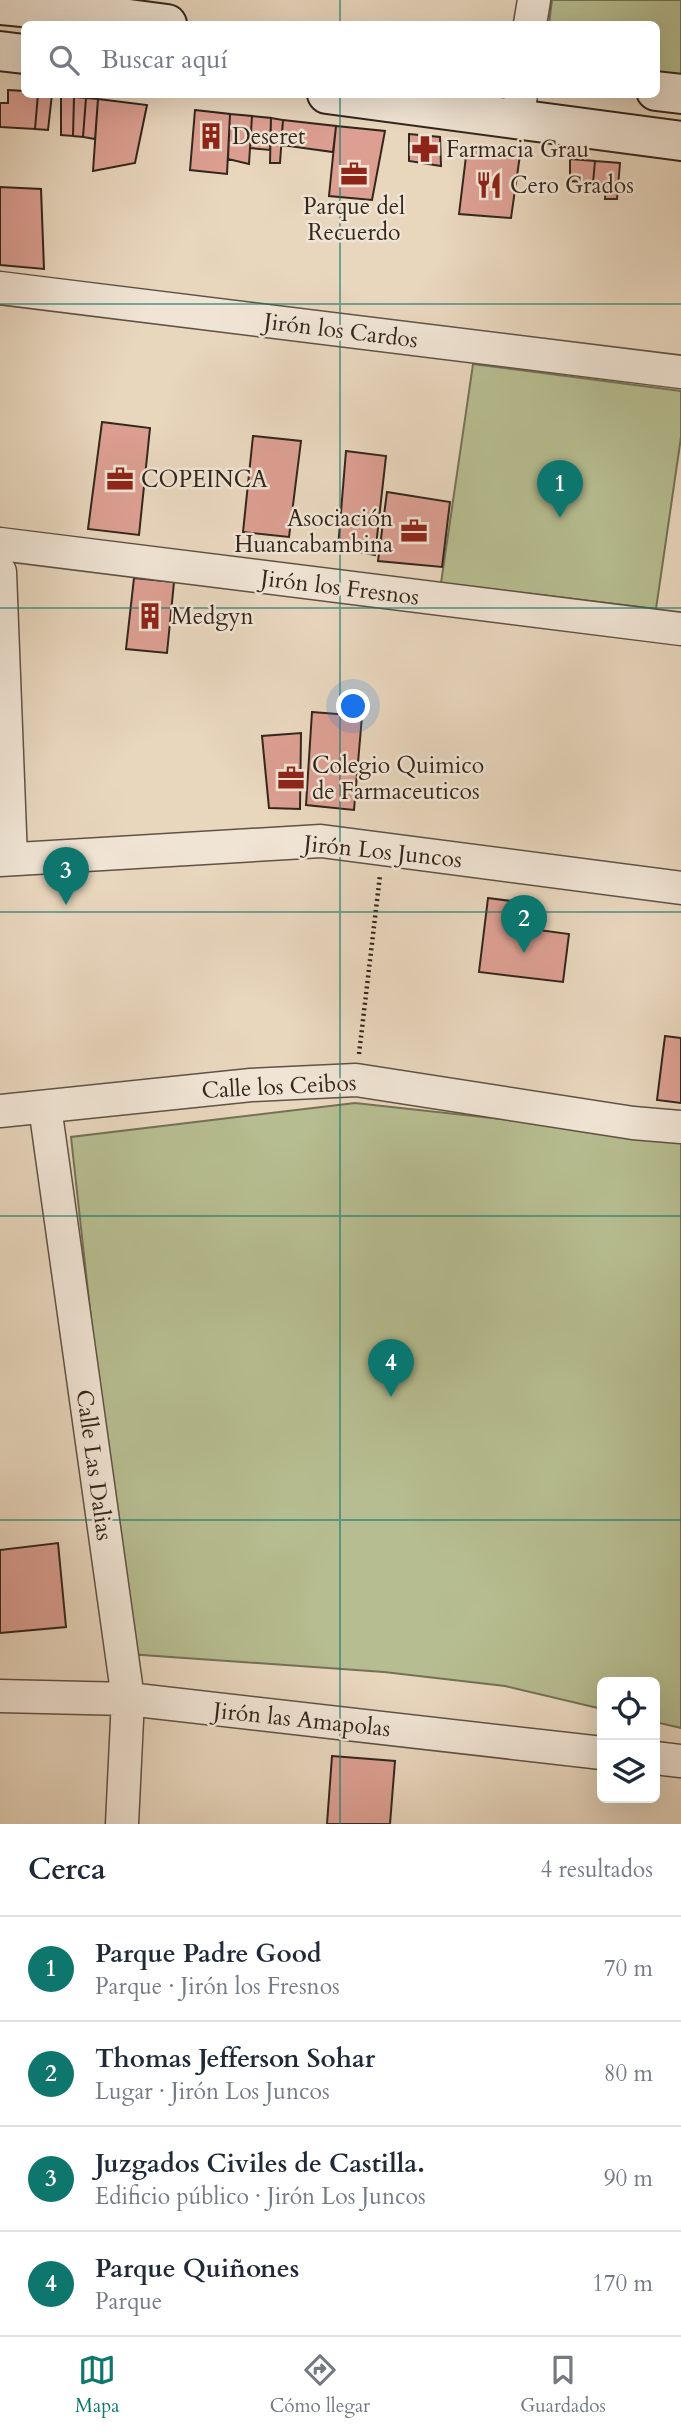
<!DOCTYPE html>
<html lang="es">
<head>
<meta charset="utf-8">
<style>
  body { margin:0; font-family:Cardo,serif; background:#f6f6f7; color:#1f2937 }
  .controls { position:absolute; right:21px; bottom:21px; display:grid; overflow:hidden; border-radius:10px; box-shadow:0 7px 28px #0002 }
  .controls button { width:63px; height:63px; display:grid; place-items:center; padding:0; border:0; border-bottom:2px solid #e0e1e3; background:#fff; color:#1f2937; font:35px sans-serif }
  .you { position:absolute; left:354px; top:707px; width:24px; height:24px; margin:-18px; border:5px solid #fff; border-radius:50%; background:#1a73e8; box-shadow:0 0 0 10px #1a73e833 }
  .badge { display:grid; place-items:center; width:46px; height:46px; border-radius:50%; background:#0f766e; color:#fff; font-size:23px; font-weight:700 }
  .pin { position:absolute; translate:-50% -58px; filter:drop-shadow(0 2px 4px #0008) }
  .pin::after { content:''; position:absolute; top:37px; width:24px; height:21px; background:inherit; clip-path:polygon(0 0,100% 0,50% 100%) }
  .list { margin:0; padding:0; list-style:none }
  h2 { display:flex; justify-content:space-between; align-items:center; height:91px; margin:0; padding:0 28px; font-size:30px }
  h2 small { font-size:23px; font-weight:400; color:#747a83 }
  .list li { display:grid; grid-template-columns:46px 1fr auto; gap:21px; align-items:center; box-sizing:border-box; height:105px; padding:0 28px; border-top:2px solid #e0e1e3 }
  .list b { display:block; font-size:26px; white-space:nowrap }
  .list p { margin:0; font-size:23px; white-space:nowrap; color:#747a83 }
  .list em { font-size:23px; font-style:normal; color:#747a83 }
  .icon { flex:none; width:38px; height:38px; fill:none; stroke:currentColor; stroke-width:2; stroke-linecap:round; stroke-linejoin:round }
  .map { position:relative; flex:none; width:681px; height:1824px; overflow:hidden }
  .search { position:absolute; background:#fff; box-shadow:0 7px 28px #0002; left:21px; right:21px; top:21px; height:77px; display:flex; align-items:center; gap:18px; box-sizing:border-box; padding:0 24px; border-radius:10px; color:#747a83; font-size:26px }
  .sheet { height:511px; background:#fff }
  nav { display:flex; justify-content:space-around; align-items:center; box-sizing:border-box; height:98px; border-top:2px solid #e0e1e3; background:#fff; font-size:19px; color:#747a83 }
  nav a { display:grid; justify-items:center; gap:4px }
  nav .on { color:#0f766e }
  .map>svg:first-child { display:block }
  .green { fill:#b6bd90; stroke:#747256; stroke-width:2 }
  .building { fill:#dc9f92; stroke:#33261d; stroke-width:2 }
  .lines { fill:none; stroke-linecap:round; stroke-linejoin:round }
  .street-casing { stroke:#605245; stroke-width:35 }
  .secondary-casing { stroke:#33261d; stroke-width:42 }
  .path { stroke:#33261d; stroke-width:4.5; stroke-dasharray:2 3.5; stroke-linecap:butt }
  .street { stroke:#f0e4d4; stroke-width:32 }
  .secondary { stroke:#f0e4d4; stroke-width:38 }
  .grid { fill:none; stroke:#0f766e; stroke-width:2; stroke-opacity:0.55 }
  .labels { text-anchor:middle; stroke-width:5; stroke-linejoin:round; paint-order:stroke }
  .poi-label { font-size:23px; fill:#33261d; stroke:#f0e4d4; text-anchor:start }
  .street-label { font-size:23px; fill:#33261d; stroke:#f0e4d4 }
</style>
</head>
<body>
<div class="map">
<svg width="681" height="1824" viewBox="0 0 681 1824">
  <rect width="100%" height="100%" fill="#e8d6bd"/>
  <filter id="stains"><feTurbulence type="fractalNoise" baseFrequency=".00286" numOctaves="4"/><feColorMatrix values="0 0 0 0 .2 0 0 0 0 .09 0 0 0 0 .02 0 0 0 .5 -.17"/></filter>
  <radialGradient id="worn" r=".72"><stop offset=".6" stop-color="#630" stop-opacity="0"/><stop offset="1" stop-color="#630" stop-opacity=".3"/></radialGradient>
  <path class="green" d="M552 0H681V83L657 80 656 24H549Z
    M473 364 681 391V437L656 609 441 583Z
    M355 1103 681 1139V1728L655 1722V1682H602V1709L505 1686 384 1672 128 1654 71 1137Z"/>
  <path class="building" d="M8 90 24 91V94H38L35 129 0 127V103H8Z
    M38 94H52L48 130 35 129Z
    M61 95 74 97 73 136 61 135Z
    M74 97 86 98 83 137 73 136Z
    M86 98 98 99 95 139 83 137Z
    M98 99 147 105 135 163 93 171Z
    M195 110 230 114 227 174 190 170Z
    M230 114 252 116 249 164 228 159Z
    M252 116 271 118 270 150 250 148Z
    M271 118 283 120 280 163H270Z
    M283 120 336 126 333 152 281 145Z
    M336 126 385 131 372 200 329 196Z
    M409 134 440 137 441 166 409 161Z
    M467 148 520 155 511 218 459 214Z
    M570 159 595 161 593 183 570 181Z
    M595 161 620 163 617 199H605L606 184 593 183Z
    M0 187 41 189 44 269 0 265Z
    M102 422 150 428 139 535 88 529Z
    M253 436 301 441 289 537 243 532Z
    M346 451 386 456 375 555 338 548Z
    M387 492 450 502 442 567 378 561Z
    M134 578 174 582 167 653 126 649Z
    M312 712 362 716 354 810 306 805Z
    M301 733 300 809 269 808 262 736Z
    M488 898 534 904 531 929 569 934 563 982 479 972Z
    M665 1036 681 1038V1103L657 1100Z
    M58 1543 66 1627 0 1633V1550Z
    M332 1756 395 1761 390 1824H327Z"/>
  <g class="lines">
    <defs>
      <path id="street" d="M530 24 534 0
        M518 120 521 94
        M0 288 681 372
        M0 544 681 629
        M0 572 11 859
        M0 860 321 841 681 888
        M45 1107 128 1699 122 1824
        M0 1111 251 1085 356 1080 633 1123 681 1127
        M0 1696 128 1699 602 1753
        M655 1758 681 1761"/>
      <path id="secondary" d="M0 5 74 12 167 24
        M0 51 24 54
        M656 91 681 94
        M327 94 681 141"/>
    </defs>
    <use href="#street" class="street-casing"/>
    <use href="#secondary" class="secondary-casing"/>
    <path class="path" d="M359 1054 380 875"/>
    <use href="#street" class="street"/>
    <use href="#secondary" class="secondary"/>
  </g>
  <path class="grid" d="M340 0V24M340 94V1824M0 304H681M0 608H681M0 912H681M0 1216H681M0 1520H681"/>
  <defs>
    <symbol id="building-bare" viewBox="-9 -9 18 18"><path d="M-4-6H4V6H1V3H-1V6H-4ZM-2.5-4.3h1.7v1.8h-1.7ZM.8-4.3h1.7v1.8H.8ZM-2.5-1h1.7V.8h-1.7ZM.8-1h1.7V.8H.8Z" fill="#8f2418" stroke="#f0e4d4" stroke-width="2.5" paint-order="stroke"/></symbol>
    <symbol id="pharmacy-bare" viewBox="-9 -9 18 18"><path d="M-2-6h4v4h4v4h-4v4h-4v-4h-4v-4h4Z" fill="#8f2418" stroke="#f0e4d4" stroke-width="2.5" paint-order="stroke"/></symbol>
    <symbol id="office-bare" viewBox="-9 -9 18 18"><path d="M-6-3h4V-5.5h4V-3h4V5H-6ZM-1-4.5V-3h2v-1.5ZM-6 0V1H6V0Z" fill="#8f2418" stroke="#f0e4d4" stroke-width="2.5" paint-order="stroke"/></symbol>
    <symbol id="restaurant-bare" viewBox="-9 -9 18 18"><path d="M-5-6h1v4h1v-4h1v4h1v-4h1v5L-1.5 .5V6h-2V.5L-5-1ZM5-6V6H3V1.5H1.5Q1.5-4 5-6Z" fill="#8f2418" stroke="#f0e4d4" stroke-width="2.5" paint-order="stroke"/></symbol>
  </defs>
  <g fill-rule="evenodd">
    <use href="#building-bare" x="192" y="117" width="38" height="38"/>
    <use href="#pharmacy-bare" x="406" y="130" width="38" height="38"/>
    <use href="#office-bare" x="335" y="155" width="38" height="38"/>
    <use href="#restaurant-bare" x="470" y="166" width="38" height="38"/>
    <use href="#office-bare" x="101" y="460" width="38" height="38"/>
    <use href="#office-bare" x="395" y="512" width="38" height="38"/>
    <use href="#building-bare" x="131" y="597" width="38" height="38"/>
    <use href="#office-bare" x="272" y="759" width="38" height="38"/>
  </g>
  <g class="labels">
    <g class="poi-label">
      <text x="232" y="144">Deseret</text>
      <text x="446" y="157">Farmacia Grau</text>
      <text x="510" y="193">Cero Grados</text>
      <text x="354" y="214" text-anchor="middle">Parque del<tspan x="354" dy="26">Recuerdo</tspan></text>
      <text x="141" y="487">COPEINCA</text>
      <text x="393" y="526" text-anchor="end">Asociación<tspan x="393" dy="26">Huancabambina</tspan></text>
      <text x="171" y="624">Medgyn</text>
      <text x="312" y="773">Colegio Quimico<tspan x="312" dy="26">de Farmaceuticos</tspan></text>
    </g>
    <g class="street-label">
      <text transform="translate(341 330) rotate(7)" y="8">Jirón los Cardos</text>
      <text transform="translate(340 587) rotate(7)" y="8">Jirón los Fresnos</text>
      <text transform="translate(383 851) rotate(6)" y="8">Jirón Los Juncos</text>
      <text transform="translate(279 1086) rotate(-3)" y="8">Calle los Ceibos</text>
      <text transform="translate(95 1465) rotate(82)" y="8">Calle Las Dalias</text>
      <text transform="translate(302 1719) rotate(6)" y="8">Jirón las Amapolas</text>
    </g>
  </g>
  <rect width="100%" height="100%" filter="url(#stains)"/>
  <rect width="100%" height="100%" fill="url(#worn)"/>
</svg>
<div class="controls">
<button><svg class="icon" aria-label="locate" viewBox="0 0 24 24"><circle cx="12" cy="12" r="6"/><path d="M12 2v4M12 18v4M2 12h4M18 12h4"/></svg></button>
<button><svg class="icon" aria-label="layers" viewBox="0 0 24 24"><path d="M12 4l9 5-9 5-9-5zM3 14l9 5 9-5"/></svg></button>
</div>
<div class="you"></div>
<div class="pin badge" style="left:560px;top:518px">1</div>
<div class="pin badge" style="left:524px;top:953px">2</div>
<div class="pin badge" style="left:66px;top:905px">3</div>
<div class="pin badge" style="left:391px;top:1397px">4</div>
<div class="search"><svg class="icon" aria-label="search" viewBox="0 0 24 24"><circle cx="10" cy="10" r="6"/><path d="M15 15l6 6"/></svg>Buscar aquí</div>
</div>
<section class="sheet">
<h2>Cerca<small>4 resultados</small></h2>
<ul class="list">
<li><span class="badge">1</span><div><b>Parque Padre Good</b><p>Parque · Jirón los Fresnos</p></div><em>70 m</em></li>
<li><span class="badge">2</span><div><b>Thomas Jefferson Sohar</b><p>Lugar · Jirón Los Juncos</p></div><em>80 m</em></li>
<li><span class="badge">3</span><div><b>Juzgados Civiles de Castilla.</b><p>Edificio público · Jirón Los Juncos</p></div><em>90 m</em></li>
<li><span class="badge">4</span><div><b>Parque Quiñones</b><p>Parque</p></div><em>170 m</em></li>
</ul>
</section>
<nav>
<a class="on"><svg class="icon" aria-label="map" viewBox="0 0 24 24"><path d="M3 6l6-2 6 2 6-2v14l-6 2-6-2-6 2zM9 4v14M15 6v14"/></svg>Mapa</a>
<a><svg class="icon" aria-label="directions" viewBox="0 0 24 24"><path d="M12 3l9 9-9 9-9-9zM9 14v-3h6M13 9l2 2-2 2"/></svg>Cómo llegar</a>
<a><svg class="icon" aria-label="saved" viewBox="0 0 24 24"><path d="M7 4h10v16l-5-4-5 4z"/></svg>Guardados</a>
</nav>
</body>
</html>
